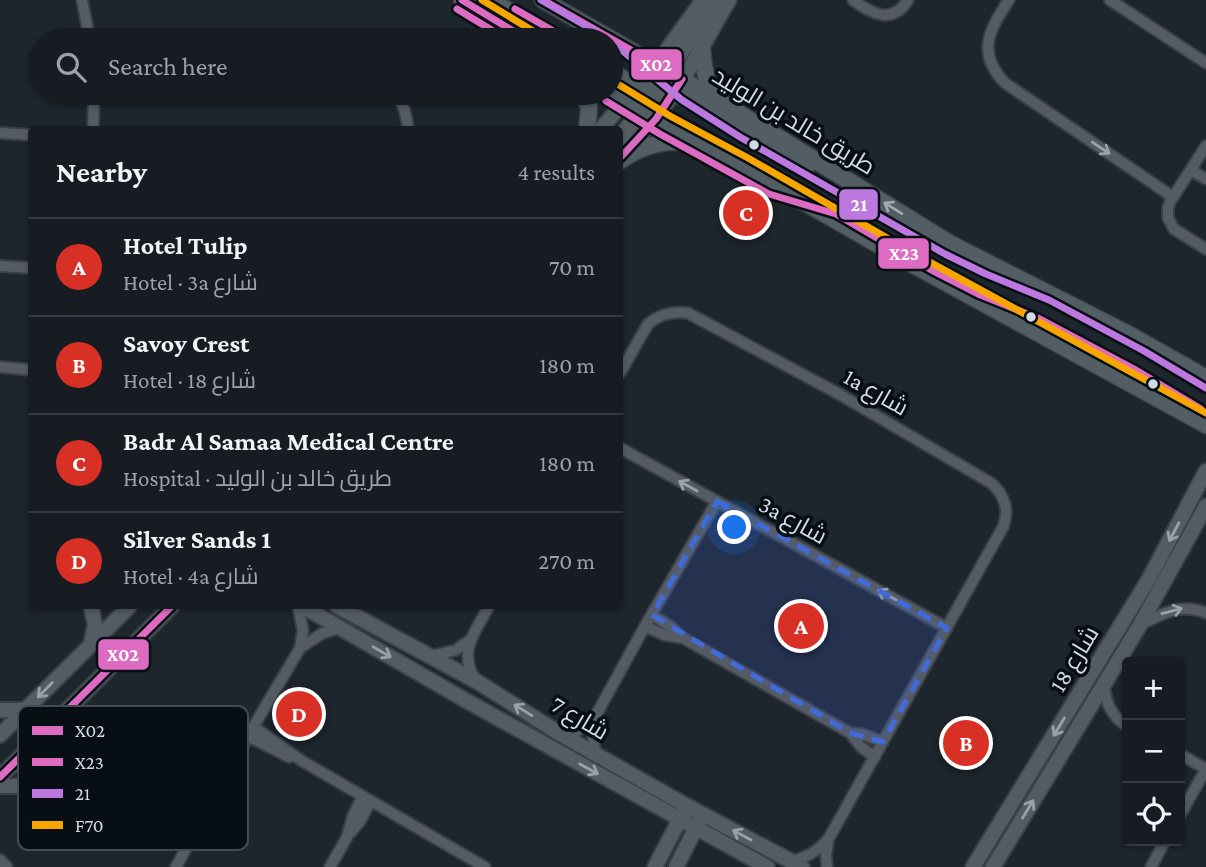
<!DOCTYPE html>
<html lang="en">
<head>
<meta charset="utf-8">
<style>
  body { margin:0; font-family:"Crimson Pro",Cairo,serif; background:#23292f; color:#f1f3f6 }
  .controls { position:absolute; right:21px; bottom:21px; display:grid; overflow:hidden; border-radius:7px; box-shadow:0 2px 5px #0004 }
  .controls button { width:63px; height:63px; display:grid; place-items:center; padding:0; border:0; border-bottom:2px solid #353a40; background:#161c22; color:#f1f3f6; font:35px sans-serif }
  .you { position:absolute; left:735px; top:528px; width:24px; height:24px; margin:-18px; border:5px solid #fff; border-radius:50%; background:#1a73e8; box-shadow:0 0 0 10px #1a73e833 }
  .badge { display:grid; place-items:center; width:46px; height:46px; border-radius:50%; background:#d93025; color:#fff; font-size:23px; font-weight:700 }
  .pin { position:absolute; translate:-50% -50%; border:4px solid #fff; box-shadow:0 2px 7px #0006 }
  .list { margin:0; padding:0; list-style:none }
  h2 { display:flex; justify-content:space-between; align-items:center; height:91px; margin:0; padding:0 28px; font-size:30px }
  h2 small { font-size:23px; font-weight:400; color:#9ea1a5 }
  .list li { display:grid; grid-template-columns:46px 1fr auto; gap:21px; align-items:center; box-sizing:border-box; height:98px; padding:0 28px; border-top:2px solid #353a40 }
  .list b { display:block; font-size:26px; white-space:nowrap }
  .list p { margin:0; font-size:23px; white-space:nowrap; color:#9ea1a5 }
  .list em { font-size:23px; font-style:normal; color:#9ea1a5 }
  .icon { flex:none; width:38px; height:38px; fill:none; stroke:currentColor; stroke-width:2; stroke-linecap:round; stroke-linejoin:round }
  .map { position:relative; flex:none; width:1206px; height:867px; overflow:hidden }
  .search { position:absolute; background:#161c22; box-shadow:0 2px 5px #0004; left:28px; top:28px; width:595px; height:77px; display:flex; align-items:center; gap:18px; box-sizing:border-box; padding:0 24px; border-radius:38px; color:#9ea1a5; font-size:26px }
  .panel { position:absolute; background:#161c22; box-shadow:0 2px 5px #0004; left:28px; top:126px; width:595px; height:483px; border-radius:7px }
  .map>svg:first-child { display:block }
  .lines { fill:none; stroke-linecap:round; stroke-linejoin:round }
  .street-casing { stroke:#393f47; stroke-width:14 }
  .secondary-casing { stroke:#393f47; stroke-width:18 }
  .primary-casing { stroke:#393f47; stroke-width:19 }
  .street { stroke:#545b62; stroke-width:10 }
  .secondary { stroke:#535c63; stroke-width:14 }
  .primary { stroke:#525e63; stroke-width:16 }
  .bus-1-casing { stroke:#070e14; stroke-width:12 }
  .bus-2-casing { stroke:#070e14; stroke-width:12 }
  .bus-3-casing { stroke:#070e14; stroke-width:12 }
  .bus-4-casing { stroke:#070e14; stroke-width:12 }
  .bus-1 { stroke:#de6bc2; stroke-width:7 }
  .bus-2 { stroke:#de6bc2; stroke-width:7 }
  .bus-3 { stroke:#bd78e0; stroke-width:7 }
  .bus-4 { stroke:#f7a600; stroke-width:7 }
  .oneway { stroke:#99a1aa }
  .oneway2 { stroke:#9ea8b1 }
  .oneway3 { stroke:#98a1aa }
  .marked { fill:#416adb; fill-opacity:0.2; stroke:#416adb; stroke-width:5; stroke-dasharray:14 9; stroke-linejoin:round }
  .bus-dot { fill:#d1dae5; stroke:#070e14; stroke-width:2.5 }
  .labels { text-anchor:middle; stroke-width:7; stroke-linejoin:round; paint-order:stroke }
  .street-label { font-size:24px; fill:#d1dae5; stroke:#070e14 }
  .key { fill:#070e14; stroke:#444b53; stroke-width:2 }
  .key-label { font-size:19px; fill:#d1dae5 }
  .line-badge { stroke:#070e14; stroke-width:2.5 }
  .badge-label { font-size:19px; text-anchor:middle; font-weight:bold; fill:#fff }
</style>
</head>
<body>
<div class="map">
<svg width="1206" height="867" viewBox="0 0 1206 867">
  <rect width="100%" height="100%" fill="#1d252d"/>
  <g class="lines">
    <defs>
      <path id="street" d="M82 0 90 40
        M853 0C872 14 892 25 908 0
        M1009 0C989 30 976 53 1005 83L1173 197
        M1110 0 1206 63
        M250 40 269 38 295 40
        M397 93C404 105 407 115 408 130
        M93 130 94 93
        M0 133 32 135
        M1206 146 1170 202 1168 208V218L1174 229 1206 249
        M1191 170 1206 179
        M0 266 32 268
        M0 367 32 370
        M620 373 648 324C660 314 672 311 688 313L839 394 991 483C1004 494 1010 510 1003 527L829 838C818 851 807 858 791 861
        M620 448 947 628
        M652 615 671 627 683 638 850 733 861 747 875 757
        M1140 625C1162 614 1181 602 1206 613
        M645 626 664 635 683 638
        M300 648 323 633 341 628
        M431 656 456 650 470 640
        M476 681C457 652 475 632 489 606
        M1104 685C1106 703 1111 716 1127 726
        M254 727 302 761 485 867
        M850 733 862 734 883 742
        M562 735 577 731 595 717
        M248 736 289 757
        M1180 754 1206 769 1180 815
        M597 756C592 742 592 731 595 717L645 626 717 501
        M351 832 360 821 371 801
        M0 860 7 867
        M176 867 248 736 300 648 303 630 298 606
        M330 867 347 837 353 816 363 796
        M827 867 826 856 828 841
        M1151 867 1165 841"/>
      <path id="secondary" d="M600 130 656 65 703 0
        M621 157 656 119 691 66 729 0
        M91 606 95 625 91 644
        M302 606 465 700 767 867
        M337 606 476 681 562 735 687 806 802 867
        M0 710H25
        M0 735 130 606
        M0 777 172 606
        M0 786H42
        M655 867 683 813
        M676 867 699 822
        M973 867 1149 579 1206 471
        M993 867 1140 625 1206 506"/>
      <path id="primary" d="M462 0 528 40
        M490 0 559 40
        M543 0 719 101 951 244 1130 335 1206 378
        M702 47C703 66 706 83 717 99
        M611 71 638 88 654 89
        M611 92 665 125 743 167 910 263 1206 425
        M584 93 589 108 587 130
        M625 101C645 93 663 91 684 97L796 161 811 163
        M656 119 658 89 662 80 716 0
        M620 138 646 104
        M620 161C642 145 666 139 693 143"/>
    </defs>
    <use href="#street" class="street-casing"/>
    <use href="#secondary" class="secondary-casing"/>
    <use href="#primary" class="primary-casing"/>
    <use href="#street" class="street"/>
    <use href="#secondary" class="secondary"/>
    <use href="#primary" class="primary"/>
    <defs>
      <path id="bus-1" d="M462 0 528 40
        M543 0 682 79 656 119 620 158
        M0 777 172 606"/>
      <path id="bus-2" d="M457 9 508 40
        M515 9 569 40
        M606 101 660 134 769 194 836 214 935 272 978 294 1040 319 1134 369 1201 409"/>
      <path id="bus-3" d="M541 0 595 31
        M618 47 682 100 740 137 945 254 986 274 1049 300 1144 351 1206 388"/>
      <path id="bus-4" d="M482 0 533 31
        M616 83 670 116 748 158 915 254 1206 413"/>
    </defs>
    <use href="#bus-1" class="bus-1-casing"/>
    <use href="#bus-2" class="bus-2-casing"/>
    <use href="#bus-3" class="bus-3-casing"/>
    <use href="#bus-4" class="bus-4-casing"/>
    <use href="#bus-1" class="bus-1"/>
    <use href="#bus-2" class="bus-2"/>
    <use href="#bus-3" class="bus-3"/>
    <use href="#bus-4" class="bus-4"/>
  </g>
  <defs><path id="oneway-shaft" d="M-6 0H5M1.5-3L5.5 0L1.5 3" fill="none" stroke-width="1.6" stroke-linecap="round" stroke-linejoin="round" transform="scale(1.75)"/></defs>
  <g class="oneway">
    <use href="#oneway-shaft" transform="translate(1101 148) rotate(34)"/>
    <use href="#oneway-shaft" transform="translate(688 486) rotate(-151)"/>
    <use href="#oneway-shaft" transform="translate(887 595) rotate(-151)"/>
    <use href="#oneway-shaft" transform="translate(1172 611) rotate(-15)"/>
  </g>
  <use class="oneway2" href="#oneway-shaft" transform="translate(893 208) rotate(-148)"/>
  <g class="oneway3">
    <use href="#oneway-shaft" transform="translate(1174 532) rotate(118)"/>
    <use href="#oneway-shaft" transform="translate(382 652) rotate(30)"/>
    <use href="#oneway-shaft" transform="translate(45 690) rotate(135)"/>
    <use href="#oneway-shaft" transform="translate(523 710) rotate(-148)"/>
    <use href="#oneway-shaft" transform="translate(1059 727) rotate(121)"/>
    <use href="#oneway-shaft" transform="translate(589 769) rotate(29)"/>
    <use href="#oneway-shaft" transform="translate(1028 809) rotate(-59)"/>
    <use href="#oneway-shaft" transform="translate(742 835) rotate(-152)"/>
  </g>
  <path class="marked" d="M717 501 947 628 883 742 850 733 652 615Z"/>
  <g class="bus-dot">
    <circle cx="754" cy="145" r="6"/>
    <circle cx="1031" cy="317" r="6"/>
    <circle cx="1153" cy="384" r="6"/>
  </g>
  <g class="labels">
    <g class="street-label">
      <text transform="translate(794 121) rotate(31)" y="8">طريق خالد بن الوليد</text>
      <text transform="translate(876 392) rotate(30)" y="8">1a شارع</text>
      <text transform="translate(793 520) rotate(29)" y="8">3a شارع</text>
      <text transform="translate(1074 659) rotate(-59)" y="8">شارع 18</text>
      <text transform="translate(580 718) rotate(31)" y="8">شارع 7</text>
    </g>
  </g>
  <rect x="18" y="706" width="230" height="144" rx="10" class="key"/>
  <rect x="32" y="726" width="31" height="9" fill="#de6bc2"/>
  <rect x="32" y="758" width="31" height="8" fill="#de6bc2"/>
  <rect x="32" y="789" width="31" height="9" fill="#bd78e0"/>
  <rect x="32" y="821" width="31" height="8" fill="#f7a600"/>
  <g class="key-label">
    <text x="75" y="737">X02</text>
    <text x="75" y="769">X23</text>
    <text x="75" y="800">21</text>
    <text x="75" y="832">F70</text>
  </g>
  <g class="line-badge">
    <rect x="630" y="48" width="53" height="33" rx="7" fill="#de6bc2"/>
    <rect x="838" y="188" width="41" height="33" rx="7" fill="#bd78e0"/>
    <rect x="877" y="237" width="53" height="33" rx="7" fill="#de6bc2"/>
    <rect x="97" y="638" width="53" height="33" rx="7" fill="#de6bc2"/>
  </g>
  <g class="badge-label">
    <text x="656" y="71">X02</text>
    <text x="859" y="211">21</text>
    <text x="904" y="260">X23</text>
    <text x="123" y="661">X02</text>
  </g>
</svg>
<div class="controls">
<button>+</button>
<button>−</button>
<button><svg class="icon" aria-label="locate" viewBox="0 0 24 24"><circle cx="12" cy="12" r="6"/><path d="M12 2v4M12 18v4M2 12h4M18 12h4"/></svg></button>
</div>
<div class="you"></div>
<div class="pin badge" style="left:801px;top:626px">A</div>
<div class="pin badge" style="left:966px;top:743px">B</div>
<div class="pin badge" style="left:746px;top:213px">C</div>
<div class="pin badge" style="left:299px;top:714px">D</div>
<div class="search"><svg class="icon" aria-label="search" viewBox="0 0 24 24"><circle cx="10" cy="10" r="6"/><path d="M15 15l6 6"/></svg>Search here</div>
<section class="panel">
<h2>Nearby<small>4 results</small></h2>
<ul class="list">
<li><span class="badge">A</span><div><b>Hotel Tulip</b><p>Hotel · 3a شارع</p></div><em>70 m</em></li>
<li><span class="badge">B</span><div><b>Savoy Crest</b><p>Hotel · شارع 18</p></div><em>180 m</em></li>
<li><span class="badge">C</span><div><b>Badr Al Samaa Medical Centre</b><p>Hospital · طريق خالد بن الوليد</p></div><em>180 m</em></li>
<li><span class="badge">D</span><div><b>Silver Sands 1</b><p>Hotel · 4a شارع</p></div><em>270 m</em></li>
</ul>
</section>
</div>
</body>
</html>
